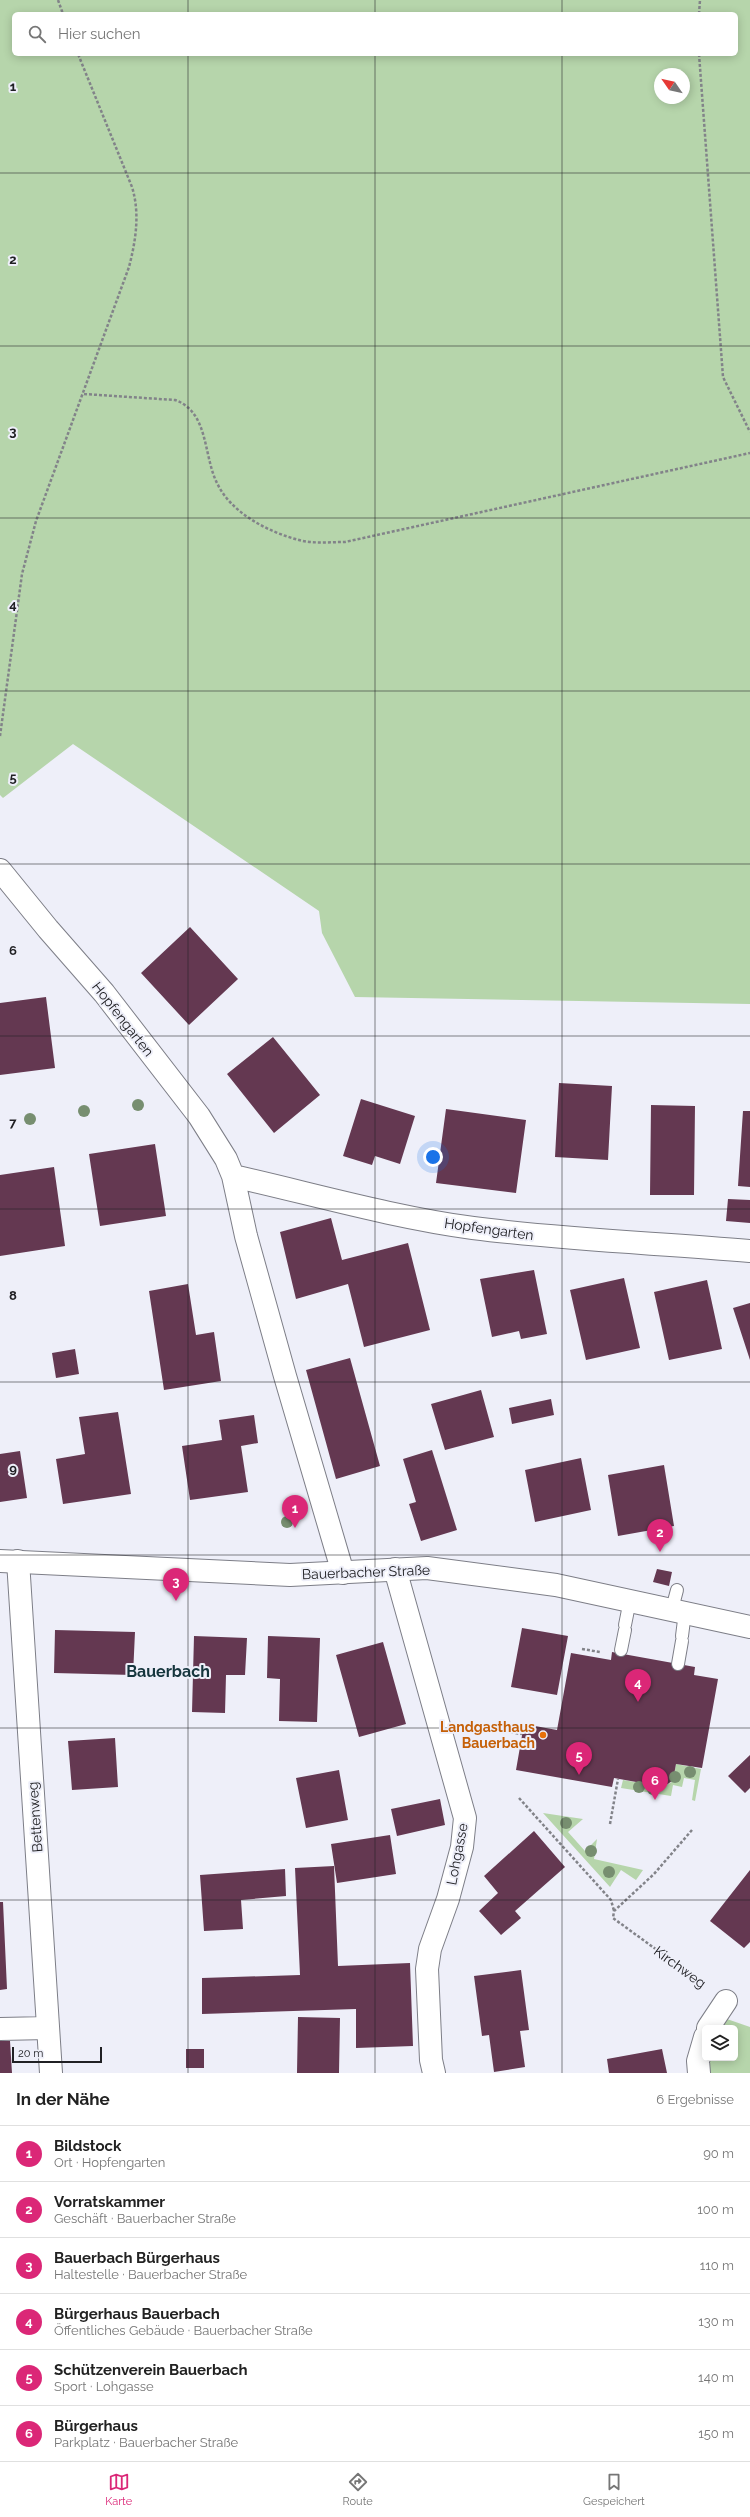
<!DOCTYPE html>
<html lang="de">
<head>
<meta charset="utf-8">
<style>
  body { margin:0; font-family:Raleway,sans-serif; background:#f6f6f6; color:#222 }
  .controls { position:absolute; right:12px; bottom:12px; display:grid; overflow:hidden; border-radius:6px; box-shadow:0 2px 10px #0003 }
  .controls button { width:36px; height:36px; display:grid; place-items:center; padding:0; border:0; border-bottom:1px solid #e0e0e0; background:#fff; color:#222; font:20px sans-serif }
  .compass { position:absolute; left:654px; top:68px; width:36px; height:36px; border-radius:50%; background:#fff; box-shadow:0 2px 10px #0003; rotate:304deg }
  .scale { position:absolute; left:12px; bottom:10px; width:90px; box-sizing:border-box; padding-left:4px; border:2px solid #202024; border-top:0; font-size:11px; line-height:14px; white-space:nowrap; color:#202024; -webkit-text-stroke:3px #eeeff9; paint-order:stroke }
  .you { position:absolute; left:433px; top:1157px; width:14px; height:14px; margin:-10px; border:3px solid #fff; border-radius:50%; background:#1a73e8; box-shadow:0 0 0 6px #1a73e833 }
  .badge { display:grid; place-items:center; width:26px; height:26px; border-radius:50%; background:#db2777; color:#fff; font-size:13px; font-weight:700 }
  .pin { position:absolute; translate:-50% -33px; filter:drop-shadow(0 1px 2px #0008) }
  .pin::after { content:''; position:absolute; top:21px; width:14px; height:12px; background:inherit; clip-path:polygon(0 0,100% 0,50% 100%) }
  .list { margin:0; padding:0; list-style:none }
  h2 { display:flex; justify-content:space-between; align-items:center; height:52px; margin:0; padding:0 16px; font-size:17px }
  h2 small { font-size:13px; font-weight:400; color:#767676 }
  .list li { display:grid; grid-template-columns:26px 1fr auto; gap:12px; align-items:center; box-sizing:border-box; height:56px; padding:0 16px; border-top:1px solid #e0e0e0 }
  .list b { display:block; font-size:15px; white-space:nowrap }
  .list p { margin:0; font-size:13px; white-space:nowrap; color:#767676 }
  .list em { font-size:13px; font-style:normal; color:#767676 }
  .icon { flex:none; width:22px; height:22px; fill:none; stroke:currentColor; stroke-width:2; stroke-linecap:round; stroke-linejoin:round }
  .map { position:relative; flex:none; width:750px; height:2073px; overflow:hidden }
  .search { position:absolute; background:#fff; box-shadow:0 2px 10px #0003; left:12px; right:12px; top:12px; height:44px; display:flex; align-items:center; gap:10px; box-sizing:border-box; padding:0 14px; border-radius:6px; color:#767676; font-size:15px }
  .sheet { height:388px; background:#fff }
  nav { display:flex; justify-content:space-around; align-items:center; box-sizing:border-box; height:56px; border-top:1px solid #e0e0e0; background:#fff; font-size:11px; color:#767676 }
  nav a { display:grid; justify-items:center; gap:2px }
  nav .on { color:#db2777 }
  .map>svg:first-child { display:block }
  .green { fill:#b6d5ab; fill-rule:evenodd }
  .building { fill:#643851 }
  .lines { fill:none; stroke-linecap:round; stroke-linejoin:round }
  .lane-casing { stroke:#7d7e87; stroke-width:14 }
  .street-casing { stroke:#7d7e87; stroke-width:24 }
  .secondary-casing { stroke:#7d7e87; stroke-width:24 }
  .path { stroke:#828389; stroke-width:2.5; stroke-dasharray:3 2; stroke-linecap:butt }
  .lane { stroke:#fff; stroke-width:12 }
  .street { stroke:#fff; stroke-width:22 }
  .secondary { stroke:#fff; stroke-width:22 }
  .tree { fill:#778e70 }
  .grid { fill:none; stroke:#202024; stroke-width:1; stroke-opacity:0.55 }
  .food-dot { fill:#e8710a; stroke:#eeeff9; stroke-width:1.5 }
  .labels { text-anchor:middle; stroke-width:4; stroke-linejoin:round; paint-order:stroke }
  .street-label { font-size:14px; fill:#202024; stroke:#eeeff9 }
  .food-label { font-size:14px; font-weight:bold; fill:#c56008; stroke:#eeeff9; text-anchor:end }
  .quarter-label { font-size:16px; font-weight:bold; fill:#15353d; stroke:#eeeff9 }
  .grid-label { font-size:13px; text-anchor:middle; font-weight:bold; fill:#202024; stroke:#eeeff9; stroke-width:4; stroke-linejoin:round; paint-order:stroke }
</style>
</head>
<body>
<div class="map">
<svg width="750" height="2073" viewBox="0 0 750 2073">
  <rect width="100%" height="100%" fill="#eeeff9"/>
  <path class="green" d="M0 0H750V1004L355 997 322 933 319 911 73 744 3 798 0 795ZM14 14H736V54H14ZM660 74H684V98H660Z
    M676 1764 701 1769 695 1801 692 1800 695 1780 684 1778 682 1787 673 1785 671 1796 621 1788 623 1780 664 1787 673 1781Z
    M543 1813 583 1819 568 1832 585 1851 597 1839 594 1859 643 1870 636 1880 621 1870 610 1887Z
    M724 2018 750 2027V2073H707V2058H735V2028H717Z"/>
  <path class="building" d="M190 927 238 979 189 1025 141 973Z
    M46 997 55 1068 0 1075V1003Z
    M273 1037 320 1095 274 1133 227 1074Z
    M559 1083 612 1086 608 1160 555 1157Z
    M361 1099 415 1116 400 1164 375 1156 372 1165 343 1156Z
    M651 1105 695 1106 694 1195H650Z
    M446 1109 526 1120 516 1193 436 1183Z
    M743 1111H750V1187L738 1186Z
    M155 1144 166 1216 100 1226 89 1154Z
    M54 1167 65 1246 0 1256V1175Z
    M728 1199 750 1200V1223L726 1221Z
    M331 1218 342 1260 408 1243 430 1330 364 1347 348 1284 296 1299 280 1232Z
    M534 1270 547 1334 521 1339 519 1331 492 1337 480 1279Z
    M624 1278 640 1348 586 1360 570 1290Z
    M707 1280 722 1349 669 1360 654 1292Z
    M188 1284 196 1335 214 1332 221 1381 164 1390 149 1291Z
    M750 1303V1360L733 1308Z
    M75 1349 79 1374 56 1378 52 1353Z
    M350 1358 380 1466 336 1479 306 1370Z
    M481 1390 494 1437 445 1450 431 1404Z
    M551 1399 554 1415 512 1424 509 1408Z
    M118 1412 131 1494 63 1504 56 1459 85 1454 79 1417Z
    M254 1415 258 1443 241 1446 248 1492 190 1500 182 1446 222 1440 219 1420Z
    M432 1450 457 1530 421 1541 409 1504 416 1502 403 1459Z
    M20 1451 27 1498 0 1502V1454Z
    M581 1458 591 1510 535 1522 525 1470Z
    M664 1465 674 1526 618 1536 608 1475Z
    M657 1569 672 1572 669 1586 653 1582Z
    M522 1628 568 1636 557 1695 511 1687Z
    M55 1630 135 1632 133 1675 54 1673Z
    M194 1636 247 1638 245 1675H226L225 1713 192 1712Z
    M268 1636 320 1638 317 1722 279 1721 280 1679 267 1678Z
    M383 1642 406 1724 359 1737 336 1655Z
    M612 1652 695 1667 694 1675 718 1679 702 1768 676 1764 673 1780 664 1787 614 1778 612 1787 516 1770 524 1724 557 1730 571 1653 611 1660Z
    M115 1738 118 1787 72 1790 68 1741Z
    M750 1755V1788L745 1793 728 1776Z
    M339 1770 348 1820 306 1828 296 1778Z
    M440 1799 445 1825 397 1836 391 1809Z
    M534 1831 565 1867 515 1911 521 1918 501 1935 479 1911 498 1893 484 1876Z
    M390 1835 396 1874 337 1883 331 1844Z
    M334 1866 338 1966 410 1963 413 2046 356 2048V2009L202 2014V1978L300 1975 295 1868Z
    M285 1869 286 1896 241 1900 243 1929 204 1931 200 1875Z
    M750 1870V1942L744 1948 710 1921Z
    M0 1902H3L7 1989 0 1990Z
    M521 1970 529 2030 520 2031 525 2067 494 2072 489 2035 482 2036 474 1976Z
    M298 2017 340 2018 339 2073H297Z
    M0 2041H10L12 2073H0Z
    M186 2049H204V2068H186Z
    M662 2049 667 2073H609L607 2059Z"/>
  <g class="lines">
    <defs>
      <path id="lane" d="M672 1609 677 1590
        M625 1625 630 1600
        M682 1636 685 1612
        M621 1650 625 1630
        M678 1664 682 1641"/>
      <path id="street" d="M0 870 48 929 104 993 199 1116 226 1159 233 1176 246 1236 285 1376 343 1573
        M233 1176C313 1194 392 1217 473 1228 565 1240 658 1243 750 1251
        M18 1561 51 2073
        M395 1569 465 1818 462 1847 448 1899 430 1949 427 1969 431 2060 434 2073
        M708 2028 726 2001
        M0 2029 48 2028
        M699 2073 698 2061 705 2037"/>
      <path id="secondary" d="M0 1561 290 1575 427 1568 556 1585 750 1627"/>
    </defs>
    <use href="#lane" class="lane-casing"/>
    <use href="#street" class="street-casing"/>
    <use href="#secondary" class="secondary-casing"/>
    <path class="path" d="M58 0 63 14
      M699 14 700 0
      M699 54 723 377 750 432
      M84 394 175 400C209 412 203 455 217 483 231 513 268 532 299 540 314 544 330 542 345 542L750 453
      M0 736 22 574 36 521 129 267C136 240 140 213 132 187L78 54
      M582 1649 600 1652
      M466 1725 522 1734
      M519 1798 611 1900 614 1911
      M610 1824 618 1779
      M692 1830 654 1874 614 1911 613 1918 705 1985"/>
    <use href="#lane" class="lane"/>
    <use href="#street" class="street"/>
    <use href="#secondary" class="secondary"/>
  </g>
  <g class="tree">
    <circle cx="138" cy="1105" r="6"/>
    <circle cx="84" cy="1111" r="6"/>
    <circle cx="30" cy="1119" r="6"/>
    <circle cx="287" cy="1522" r="6"/>
    <circle cx="690" cy="1772" r="6"/>
    <circle cx="675" cy="1777" r="6"/>
    <circle cx="639" cy="1787" r="6"/>
    <circle cx="653" cy="1789" r="6"/>
    <circle cx="566" cy="1823" r="6"/>
    <circle cx="591" cy="1851" r="6"/>
    <circle cx="609" cy="1872" r="6"/>
  </g>
  <path class="grid" d="M188 0V14M375 0V14M562 0V14M188 54V2073M375 54V2073M562 54V2073M0 173H750M0 346H750M0 518H750M0 691H750M0 864H750M0 1036H750M0 1209H750M0 1382H750M0 1555H750M0 1728H750M0 1900H750"/>
  <circle class="food-dot" cx="543" cy="1735" r="4"/>
  <g class="labels">
    <g class="street-label">
      <text transform="translate(123 1019) rotate(52)" y="5">Hopfengarten</text>
      <text transform="translate(489 1229) rotate(8)" y="5">Hopfengarten</text>
      <text transform="translate(366 1572) rotate(-2)" y="5">Bauerbacher Straße</text>
      <text transform="translate(35 1817) rotate(-94)" y="5">Bettenweg</text>
      <text transform="translate(457 1854) rotate(-79)" y="5">Lohgasse</text>
      <text transform="translate(680 1967) rotate(36)" y="5">Kirchweg</text>
    </g>
    <g class="food-label">
      <text x="535" y="1732">Landgasthaus<tspan x="535" dy="16">Bauerbach</tspan></text>
    </g>
    <g class="quarter-label">
      <text x="168" y="1677">Bauerbach</text>
    </g>
  </g>
  <g class="grid-label">
    <text x="13" y="91">1</text>
    <text x="13" y="264">2</text>
    <text x="13" y="436">3</text>
    <text x="13" y="609">4</text>
    <text x="13" y="782">5</text>
    <text x="13" y="955">6</text>
    <text x="13" y="1127">7</text>
    <text x="13" y="1300">8</text>
    <text x="13" y="1473">9</text>
  </g>
</svg>
<div class="controls">
<button><svg class="icon" aria-label="layers" viewBox="0 0 24 24"><path d="M12 4l9 5-9 5-9-5zM3 14l9 5 9-5"/></svg></button>
</div>
<svg class="compass" viewBox="-18 -18 36 36"><path d="M0-13l5 13h-10z" fill="#e53935"/><path d="M0 13l5-13h-10z" fill="#767676"/></svg>
<div class="scale">20 m</div>
<div class="you"></div>
<div class="pin badge" style="left:295px;top:1528px">1</div>
<div class="pin badge" style="left:660px;top:1552px">2</div>
<div class="pin badge" style="left:176px;top:1601px">3</div>
<div class="pin badge" style="left:638px;top:1702px">4</div>
<div class="pin badge" style="left:579px;top:1775px">5</div>
<div class="pin badge" style="left:655px;top:1800px">6</div>
<div class="search"><svg class="icon" aria-label="search" viewBox="0 0 24 24"><circle cx="10" cy="10" r="6"/><path d="M15 15l6 6"/></svg>Hier suchen</div>
</div>
<section class="sheet">
<h2>In der Nähe<small>6 Ergebnisse</small></h2>
<ul class="list">
<li><span class="badge">1</span><div><b>Bildstock</b><p>Ort · Hopfengarten</p></div><em>90 m</em></li>
<li><span class="badge">2</span><div><b>Vorratskammer</b><p>Geschäft · Bauerbacher Straße</p></div><em>100 m</em></li>
<li><span class="badge">3</span><div><b>Bauerbach Bürgerhaus</b><p>Haltestelle · Bauerbacher Straße</p></div><em>110 m</em></li>
<li><span class="badge">4</span><div><b>Bürgerhaus Bauerbach</b><p>Öffentliches Gebäude · Bauerbacher Straße</p></div><em>130 m</em></li>
<li><span class="badge">5</span><div><b>Schützenverein Bauerbach</b><p>Sport · Lohgasse</p></div><em>140 m</em></li>
<li><span class="badge">6</span><div><b>Bürgerhaus</b><p>Parkplatz · Bauerbacher Straße</p></div><em>150 m</em></li>
</ul>
</section>
<nav>
<a class="on"><svg class="icon" aria-label="map" viewBox="0 0 24 24"><path d="M3 6l6-2 6 2 6-2v14l-6 2-6-2-6 2zM9 4v14M15 6v14"/></svg>Karte</a>
<a><svg class="icon" aria-label="directions" viewBox="0 0 24 24"><path d="M12 3l9 9-9 9-9-9zM9 14v-3h6M13 9l2 2-2 2"/></svg>Route</a>
<a><svg class="icon" aria-label="saved" viewBox="0 0 24 24"><path d="M7 4h10v16l-5-4-5 4z"/></svg>Gespeichert</a>
</nav>
</body>
</html>
